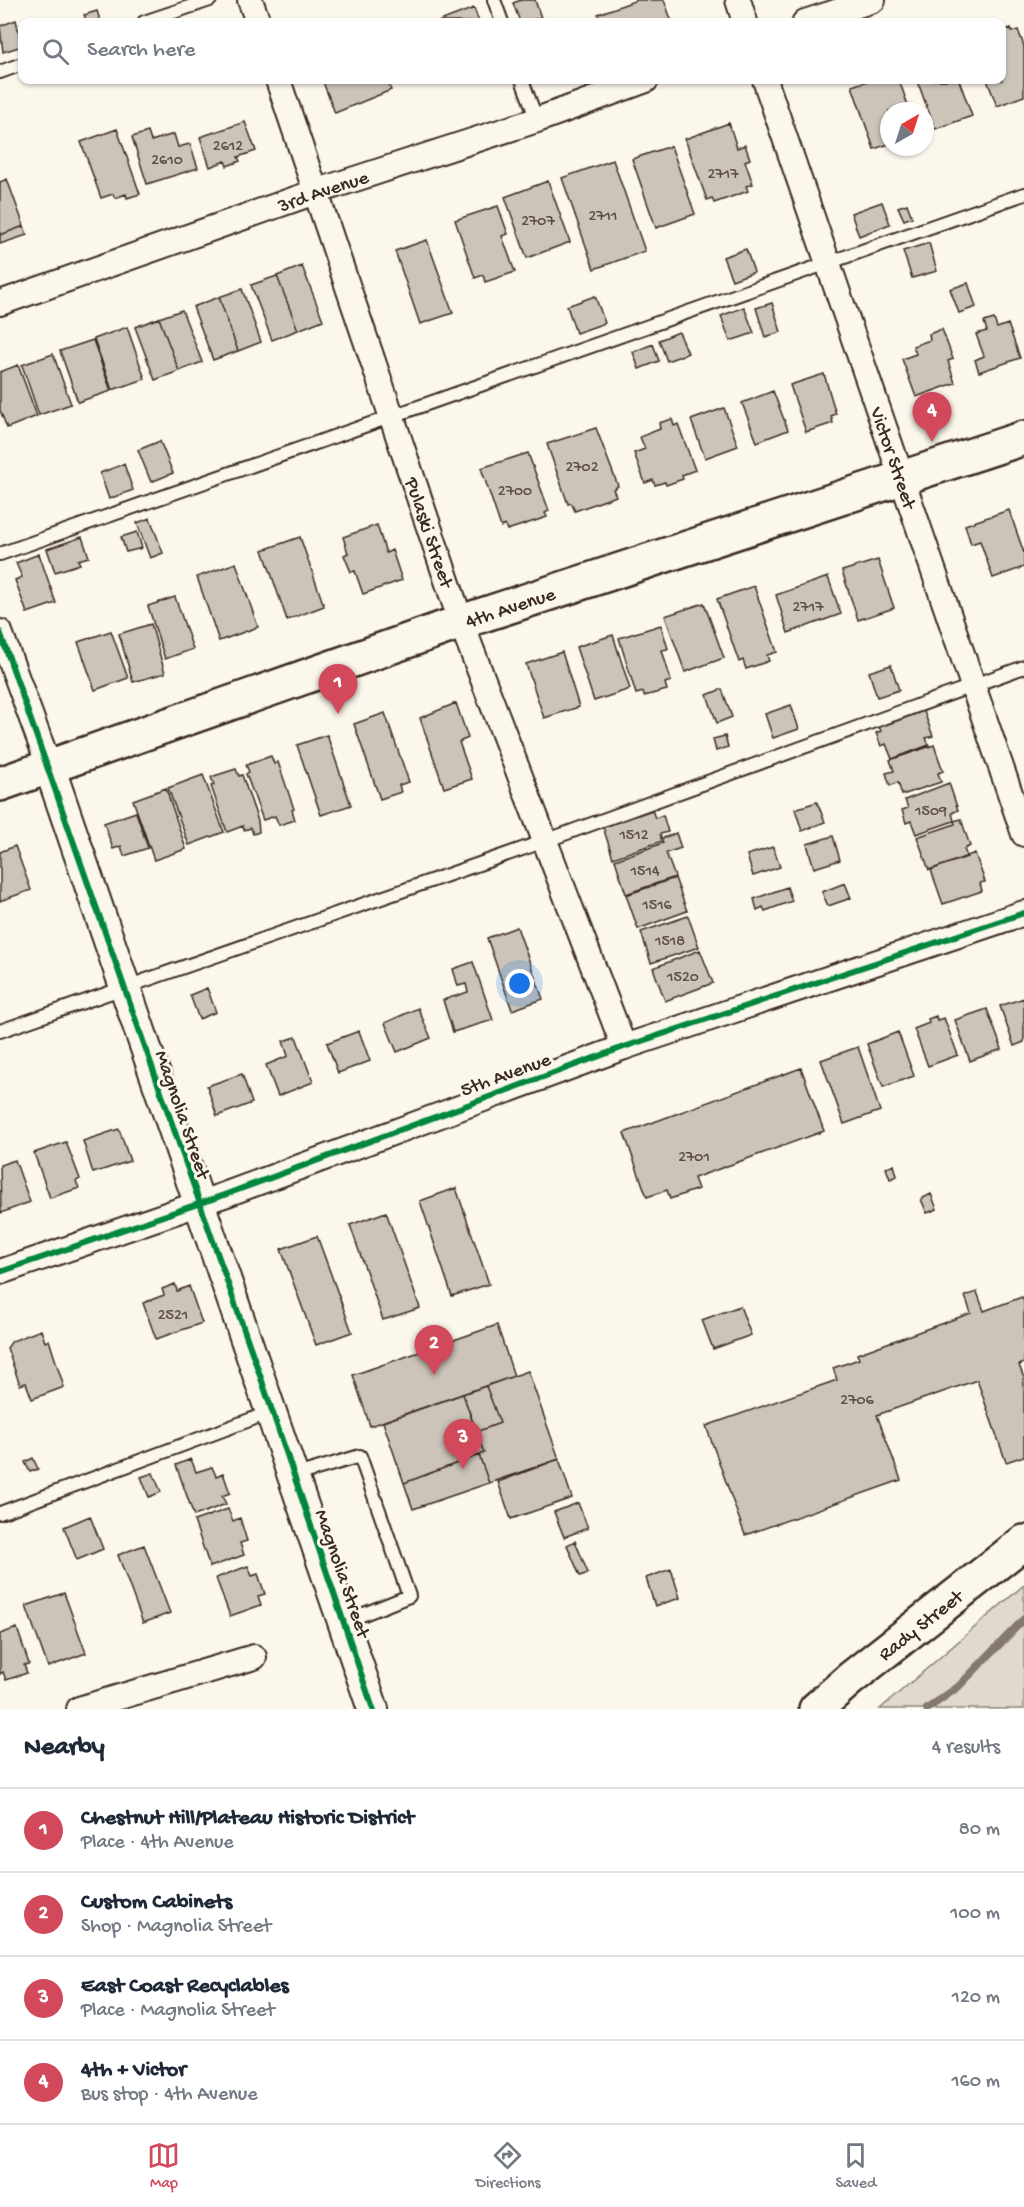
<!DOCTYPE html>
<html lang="en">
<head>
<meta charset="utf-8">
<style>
  body { margin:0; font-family:"Gochi Hand",sans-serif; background:#f6f6f7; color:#1f2937 }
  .compass { position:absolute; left:880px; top:102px; width:54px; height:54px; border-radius:50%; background:#fff; box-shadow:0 2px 4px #0004; rotate:39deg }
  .you { position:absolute; left:520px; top:984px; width:21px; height:21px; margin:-15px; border:4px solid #fff; border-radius:50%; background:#1a73e8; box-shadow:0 0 0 9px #1a73e833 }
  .badge { display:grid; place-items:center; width:39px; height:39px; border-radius:50%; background:#d1495b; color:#fff; font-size:20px; font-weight:700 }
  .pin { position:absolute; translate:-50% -50px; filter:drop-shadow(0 2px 3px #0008) }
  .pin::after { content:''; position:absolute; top:32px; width:21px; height:18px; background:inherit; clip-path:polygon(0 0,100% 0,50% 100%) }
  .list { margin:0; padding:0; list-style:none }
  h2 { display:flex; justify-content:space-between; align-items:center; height:78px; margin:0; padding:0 24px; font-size:26px }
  h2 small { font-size:20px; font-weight:400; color:#747a83 }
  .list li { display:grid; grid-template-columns:39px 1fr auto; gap:18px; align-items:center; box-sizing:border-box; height:84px; padding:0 24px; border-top:2px solid #e0e1e3 }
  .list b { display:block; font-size:22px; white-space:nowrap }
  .list p { margin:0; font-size:20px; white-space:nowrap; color:#747a83 }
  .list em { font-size:20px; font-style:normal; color:#747a83 }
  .icon { flex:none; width:33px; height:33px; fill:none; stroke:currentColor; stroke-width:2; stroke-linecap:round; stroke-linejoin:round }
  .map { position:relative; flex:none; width:1024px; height:1709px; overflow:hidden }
  .search { position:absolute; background:#fff; box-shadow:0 2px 4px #0004; left:18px; right:18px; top:18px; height:66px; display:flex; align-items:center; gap:15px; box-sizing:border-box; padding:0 21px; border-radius:12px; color:#747a83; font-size:22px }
  .sheet { height:414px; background:#fff }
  nav { display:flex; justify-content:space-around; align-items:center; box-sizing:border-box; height:84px; border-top:2px solid #e0e1e3; background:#fff; font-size:16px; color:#747a83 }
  nav a { display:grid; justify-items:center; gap:3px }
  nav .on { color:#d1495b }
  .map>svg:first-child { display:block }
  .green { fill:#dfd9ce; stroke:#8d8276; stroke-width:1.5 }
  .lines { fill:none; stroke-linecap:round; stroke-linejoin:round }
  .stream { stroke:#85796d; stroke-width:8 }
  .building { fill:#ccc4b9; stroke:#3b2a1e; stroke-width:1.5 }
  .service-casing { stroke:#3b2a1e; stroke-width:16 }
  .minor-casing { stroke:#3b2a1e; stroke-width:28 }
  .tertiary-casing { stroke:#3b2a1e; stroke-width:34 }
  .secondary-casing { stroke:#3b2a1e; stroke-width:38 }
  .service { stroke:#fbf7ec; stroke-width:12 }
  .minor { stroke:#fbf7ec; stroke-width:24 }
  .tertiary { stroke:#fbf7ec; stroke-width:30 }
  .secondary { stroke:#fbf7ec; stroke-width:33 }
  .cycleway-casing { stroke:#fbf7ec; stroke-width:10 }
  .cycleway { stroke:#00873e; stroke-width:6 }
  .labels { text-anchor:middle; stroke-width:6; stroke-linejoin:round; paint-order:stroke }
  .number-label { font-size:16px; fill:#5f5045 }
  .street-label { font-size:20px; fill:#3b2a1e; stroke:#fbf7ec }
</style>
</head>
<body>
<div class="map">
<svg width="1024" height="1709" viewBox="0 0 1024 1709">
  <rect width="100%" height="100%" fill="#fbf7ec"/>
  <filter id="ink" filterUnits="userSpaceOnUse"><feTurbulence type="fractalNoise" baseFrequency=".0167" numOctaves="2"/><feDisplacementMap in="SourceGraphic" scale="12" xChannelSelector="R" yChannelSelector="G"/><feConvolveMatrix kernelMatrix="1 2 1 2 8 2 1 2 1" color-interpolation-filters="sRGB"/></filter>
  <g filter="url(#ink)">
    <path class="green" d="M1024 1585V1709H880Z"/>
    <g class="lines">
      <path class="stream" d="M927 1709 958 1687 1024 1619"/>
    </g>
    <path class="building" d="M521 0H535L541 18 520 22 513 3Z
      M637 0H664L672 22H601L598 14Z
      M474 8 479 22H441L440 21Z
      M97 11 100 20 87 22 84 15Z
      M16 20 22 46 3 52 0 26Z
      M1011 28 1012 32 1018 30 1024 46V96L997 106 987 80H1002V31Z
      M330 80H387L391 90 335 113 323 82Z
      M870 80H899L910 111H889V144L874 149 852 86Z
      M917 80H959L972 116 935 129Z
      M245 122 256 151 238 157 240 161 227 166 225 161 210 167 200 137Z
      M729 123 737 148 745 145 750 159 745 161 753 184 746 186 748 191 714 203 712 198 707 200 685 139Z
      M117 129 140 194 127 198 126 194 115 198 113 194 101 198 81 142Z
      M148 132 151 141 174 134 178 147 190 144 198 168 147 184 132 137Z
      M671 146 695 214 656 228 632 159Z
      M613 160 645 251 594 269 562 178Z
      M7 179 24 226 0 235V182Z
      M548 181 570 242 527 258 505 197Z
      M882 202 890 224 859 236 851 213Z
      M907 204 912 217 904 220 898 207Z
      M498 206 508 234 502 236 515 272 485 282 483 275 475 278 455 220Z
      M24 226 27 235 0 244V235Z
      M427 240 453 313 420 324 395 251Z
      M929 243 937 271 912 278 903 251Z
      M746 249 754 272 732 280 723 257Z
      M302 266 323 320 298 330 277 276Z
      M277 276 298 330 272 340 251 285Z
      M968 283 976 307 959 313 950 289Z
      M242 289 261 342 238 351 219 297Z
      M595 296 605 323 576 333 567 306Z
      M219 297 238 351 213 360 193 307Z
      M772 303 781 332 765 337 756 308Z
      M744 307 754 333 730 341 721 316Z
      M182 310 202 362 179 371 159 318Z
      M159 318 179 371 155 380 135 327Z
      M994 319 997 328 1008 324 1020 358 979 372 975 360 984 356 976 334 987 331 984 322Z
      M127 327 145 379 112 390 94 339Z
      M942 329 953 359 948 361 955 383 916 397 902 359 916 354 913 346 930 340 929 334Z
      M679 332 688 353 667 361 659 340Z
      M93 340 111 391 78 402 60 351Z
      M653 344 659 361 639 369 633 352Z
      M53 354 71 404 39 415 22 365Z
      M18 365 37 416 7 428 0 410V372Z
      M824 374 836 414 831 416 833 423 806 432 790 385Z
      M773 391 788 430 757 442 742 403Z
      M724 408 738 446 705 458 691 420Z
      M672 419 674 426 678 424 695 470 682 475 683 479 666 485 665 482 655 485 653 480 645 483 634 453 645 449 640 437 660 429 659 423Z
      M596 428 618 486 613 489 616 496 575 511 571 503 568 504 547 444Z
      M160 441 173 473 151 482 138 450Z
      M528 453 549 511 545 513 547 517 507 530 505 525 501 527 481 468Z
      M124 464 133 490 109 499 100 473Z
      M1009 510 1024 553V567L993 578 980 541 971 544 965 525Z
      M150 518 163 553 150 558 137 523Z
      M377 525 386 553 392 550 402 580 363 594 355 571 351 572 344 555 348 553 343 537Z
      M137 532 142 548 126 552 121 537Z
      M82 537 89 557 78 560 80 564 55 572 47 549Z
      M300 537 324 606 287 620 263 550Z
      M39 554 56 603 27 613 15 580 22 577 16 563Z
      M878 560 894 608 858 620 842 571Z
      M236 563 258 627 219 641 197 577Z
      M828 577 841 614 788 633 776 595Z
      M754 586 777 652 767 655 769 661 746 669 743 660 739 662 717 599Z
      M175 597 193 649 165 659 148 606Z
      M704 603 724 658 685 672 665 616Z
      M151 624 165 673 133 682 119 634Z
      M661 625 668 649 662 650 671 681 665 683 667 690 644 696 643 692 636 694 619 638Z
      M111 631 128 678 95 690 78 642Z
      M613 635 630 689 594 701 576 647Z
      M562 652 579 707 544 718 526 664Z
      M891 665 899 690 877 697 869 672Z
      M722 689 732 717 717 723 707 695Z
      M456 703 468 738 459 742 472 779 444 788 420 718Z
      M791 705 799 729 773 738 765 714Z
      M923 709 933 736 926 738 929 745 892 759 886 744 881 746 876 733 881 731 879 727Z
      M385 713 409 782 399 785 401 792 380 799 354 724Z
      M327 735 351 805 321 815 297 745Z
      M725 736 728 747 716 751 713 739Z
      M934 745 943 771 938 773 941 782 902 795 898 782 890 786 886 773 894 771 890 760Z
      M271 756 274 764 278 762 294 809 292 810 295 820 279 825 275 816 263 820 246 774 249 772 246 765Z
      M236 769 239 776 242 775 258 821 259 832 253 834 251 828 244 830 243 826 227 832 211 786 214 785 211 777Z
      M203 775 224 832 189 845 168 788Z
      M949 783 958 810 952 813 954 821 916 834 911 821 906 823 902 810 908 808 905 800Z
      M166 788 186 849 154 860 133 800Z
      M817 802 825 822 802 831 795 809Z
      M652 810 655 818 663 815 668 832 660 834 662 841 613 858 603 827Z
      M136 812 148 848 124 856 121 846 113 849 104 823Z
      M961 819 970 846 964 849 967 857 929 870 917 837 955 824 954 821Z
      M676 833 681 848 666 853 675 877 626 894 615 860 663 843 661 839Z
      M833 836 840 860 814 868 807 844Z
      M15 846 31 890 0 901V852Z
      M773 847 780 867 753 876 747 855Z
      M975 853 985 882 980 883 982 891 943 904 931 870Z
      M675 878 687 911 638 929 626 895Z
      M845 883 851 898 828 906 822 892Z
      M787 887 792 901 765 911 763 907 757 910 754 899Z
      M688 916 699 947 651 963 641 932Z
      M517 927 543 999 512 1010 487 938Z
      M700 950 713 983 665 1001 653 968Z
      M473 962 493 1020 453 1032 443 1000 468 992 466 984 458 986 453 969Z
      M207 988 216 1012 199 1019 190 995Z
      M1024 998V1042L1014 1046 1000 1006Z
      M418 1008 431 1038 397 1052 385 1023Z
      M987 1009 1002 1049 970 1061 955 1020Z
      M936 1016 937 1020 944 1018 958 1055 928 1066 914 1029 929 1023 928 1019Z
      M359 1031 370 1061 338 1073 327 1043Z
      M898 1032 914 1076 883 1087 867 1044Z
      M296 1037 313 1082 278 1096 266 1065 288 1056 283 1041Z
      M858 1047 880 1111 844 1124 821 1060Z
      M801 1068 824 1131 694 1178 698 1189 670 1199 667 1190 647 1197 624 1133Z
      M242 1074 252 1103 217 1116 207 1086Z
      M119 1129 130 1161 93 1173 83 1141Z
      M66 1142 80 1179 76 1181 79 1188 50 1198 34 1153Z
      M15 1160 30 1202 1 1213 0 1165Z
      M894 1165 897 1176 890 1179 886 1168Z
      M456 1188 489 1284 452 1296 420 1201Z
      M931 1194 937 1209 927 1213 921 1199Z
      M386 1212 420 1308 383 1320 350 1225Z
      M317 1236 352 1332 316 1345 281 1249Z
      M175 1284 177 1291 189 1286 202 1323 156 1339 143 1303 164 1295 162 1289Z
      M977 1292 984 1311 1022 1297 1024 1302V1363L1019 1365 1024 1378V1456L1006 1462 977 1380 877 1415 901 1480 745 1535 706 1426 837 1380 833 1368 859 1359 857 1354 971 1313 965 1296Z
      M740 1306 751 1335 713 1349 702 1320Z
      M497 1325 514 1376 370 1426 353 1375Z
      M41 1330 45 1342 49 1340 64 1387 32 1399 26 1383 20 1385 7 1348 12 1341Z
      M528 1371 559 1459 489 1483 479 1455 484 1453 476 1432 500 1423 486 1386Z
      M486 1386 500 1423 476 1432 463 1394Z
      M463 1394 484 1453 404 1483 383 1422Z
      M479 1455 489 1483 413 1509 404 1483Z
      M33 1458 38 1469 30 1472 25 1462Z
      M191 1459 196 1472 212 1467 216 1476 223 1473 230 1493 222 1496 226 1504 194 1516 176 1465Z
      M559 1459 572 1498 511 1519 498 1482Z
      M153 1473 161 1492 149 1497 141 1477Z
      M578 1503 588 1528 564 1537 554 1512Z
      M228 1509 233 1521 240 1518 247 1541 240 1543 244 1555 210 1567 194 1521Z
      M90 1516 103 1549 77 1560 64 1527Z
      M575 1541 588 1573 580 1576 567 1545Z
      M144 1545 170 1613 143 1623 118 1555Z
      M248 1566 252 1576 258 1574 265 1594 258 1596 261 1605 230 1616 216 1578Z
      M671 1569 680 1598 655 1606 646 1578Z
      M64 1593 86 1653 48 1667 26 1606Z
      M17 1628 29 1664 24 1665 27 1673 6 1680 3 1672 0 1674V1634Z"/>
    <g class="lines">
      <defs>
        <path id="service" d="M494 0 502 22
          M144 22 210 0
          M0 72 22 64
          M522 80 537 120
          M0 554 1024 194
          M0 1031 545 841 1024 667
          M293 1476 360 1456 409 1596 344 1622
          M0 1513 271 1412"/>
        <g id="minor">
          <path d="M250 0 258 22"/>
          <path d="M738 0 745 22"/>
          <path d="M805 22 873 0"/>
          <path id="s1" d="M278 80 461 622 624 1047"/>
          <path id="s2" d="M765 80 1024 834"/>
          <path id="s3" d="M0 303 318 191 537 120 646 80"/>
          <path d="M0 632 49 766"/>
          <path d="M0 1272 224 1195 624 1047 1024 913"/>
          <path d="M79 1709 254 1657"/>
        </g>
        <path id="tertiary" d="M49 766 373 1709"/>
        <g id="secondary">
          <path id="s4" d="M0 784 461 622 1024 438"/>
          <path id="s5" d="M816 1709 850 1679 1024 1542"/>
        </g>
      </defs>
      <use href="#service" class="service-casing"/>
      <use href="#minor" class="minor-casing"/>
      <use href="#tertiary" class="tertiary-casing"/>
      <use href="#secondary" class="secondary-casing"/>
      <use href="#service" class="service"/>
      <use href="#minor" class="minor"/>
      <use href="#tertiary" class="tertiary"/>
      <use href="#secondary" class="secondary"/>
      <defs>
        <path id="cycleway" d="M0 632 262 1381 373 1709
          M0 1272 224 1195 624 1047 1024 913"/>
      </defs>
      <use href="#cycleway" class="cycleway-casing"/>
      <use href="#cycleway" class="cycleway"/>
    </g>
  </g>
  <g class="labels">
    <g class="number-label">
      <text x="228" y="150">2612</text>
      <text x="167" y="164">2610</text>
      <text x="723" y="178">2717</text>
      <text x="603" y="220">2711</text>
      <text x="538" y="225">2707</text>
      <text x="582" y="471">2702</text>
      <text x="515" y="495">2700</text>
      <text x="808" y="611">2717</text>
      <text x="931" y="815">1509</text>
      <text x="634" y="839">1512</text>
      <text x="645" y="875">1514</text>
      <text x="657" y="909">1516</text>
      <text x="670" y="945">1518</text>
      <text x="683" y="981">1520</text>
      <text x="694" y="1161">2701</text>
      <text x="173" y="1319">2521</text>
      <text x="857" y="1404">2706</text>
    </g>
    <g class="street-label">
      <text dy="7" stroke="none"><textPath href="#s3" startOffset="342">3rd Avenue</textPath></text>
      <text dy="7" stroke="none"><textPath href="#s2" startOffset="399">Victor Street</textPath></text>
      <text dy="7" stroke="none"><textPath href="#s1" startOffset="477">Pulaski Street</textPath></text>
      <text dy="7" stroke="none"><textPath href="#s4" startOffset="540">4th Avenue</textPath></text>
      <text transform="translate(505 1073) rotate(-20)" y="7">5th Avenue</text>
      <text transform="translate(184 1114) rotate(71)" y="7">Magnolia Street</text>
      <text transform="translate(344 1573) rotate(71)" y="7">Magnolia Street</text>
      <text dy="7" stroke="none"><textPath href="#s5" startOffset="134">Rady Street</textPath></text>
    </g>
  </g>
</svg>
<svg class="compass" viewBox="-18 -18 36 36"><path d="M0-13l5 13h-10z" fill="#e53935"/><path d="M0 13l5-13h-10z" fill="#747a83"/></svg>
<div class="you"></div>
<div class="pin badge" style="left:338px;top:714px">1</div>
<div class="pin badge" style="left:434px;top:1375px">2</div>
<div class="pin badge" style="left:463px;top:1469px">3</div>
<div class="pin badge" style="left:932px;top:442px">4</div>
<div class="search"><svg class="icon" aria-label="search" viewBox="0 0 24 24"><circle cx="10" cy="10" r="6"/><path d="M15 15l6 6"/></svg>Search here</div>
</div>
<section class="sheet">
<h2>Nearby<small>4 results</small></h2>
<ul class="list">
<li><span class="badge">1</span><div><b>Chestnut Hill/Plateau Historic District</b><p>Place · 4th Avenue</p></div><em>80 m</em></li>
<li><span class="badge">2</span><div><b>Custom Cabinets</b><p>Shop · Magnolia Street</p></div><em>100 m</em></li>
<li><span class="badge">3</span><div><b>East Coast Recyclables</b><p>Place · Magnolia Street</p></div><em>120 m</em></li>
<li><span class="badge">4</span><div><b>4th + Victor</b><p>Bus stop · 4th Avenue</p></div><em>160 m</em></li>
</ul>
</section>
<nav>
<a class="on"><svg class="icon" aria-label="map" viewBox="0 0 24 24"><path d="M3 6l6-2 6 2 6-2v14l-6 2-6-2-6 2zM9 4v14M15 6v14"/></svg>Map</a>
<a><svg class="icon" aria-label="directions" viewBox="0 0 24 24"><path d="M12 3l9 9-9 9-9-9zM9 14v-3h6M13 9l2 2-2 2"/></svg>Directions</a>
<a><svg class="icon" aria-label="saved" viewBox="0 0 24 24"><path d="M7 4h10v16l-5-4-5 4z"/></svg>Saved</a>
</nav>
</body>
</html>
